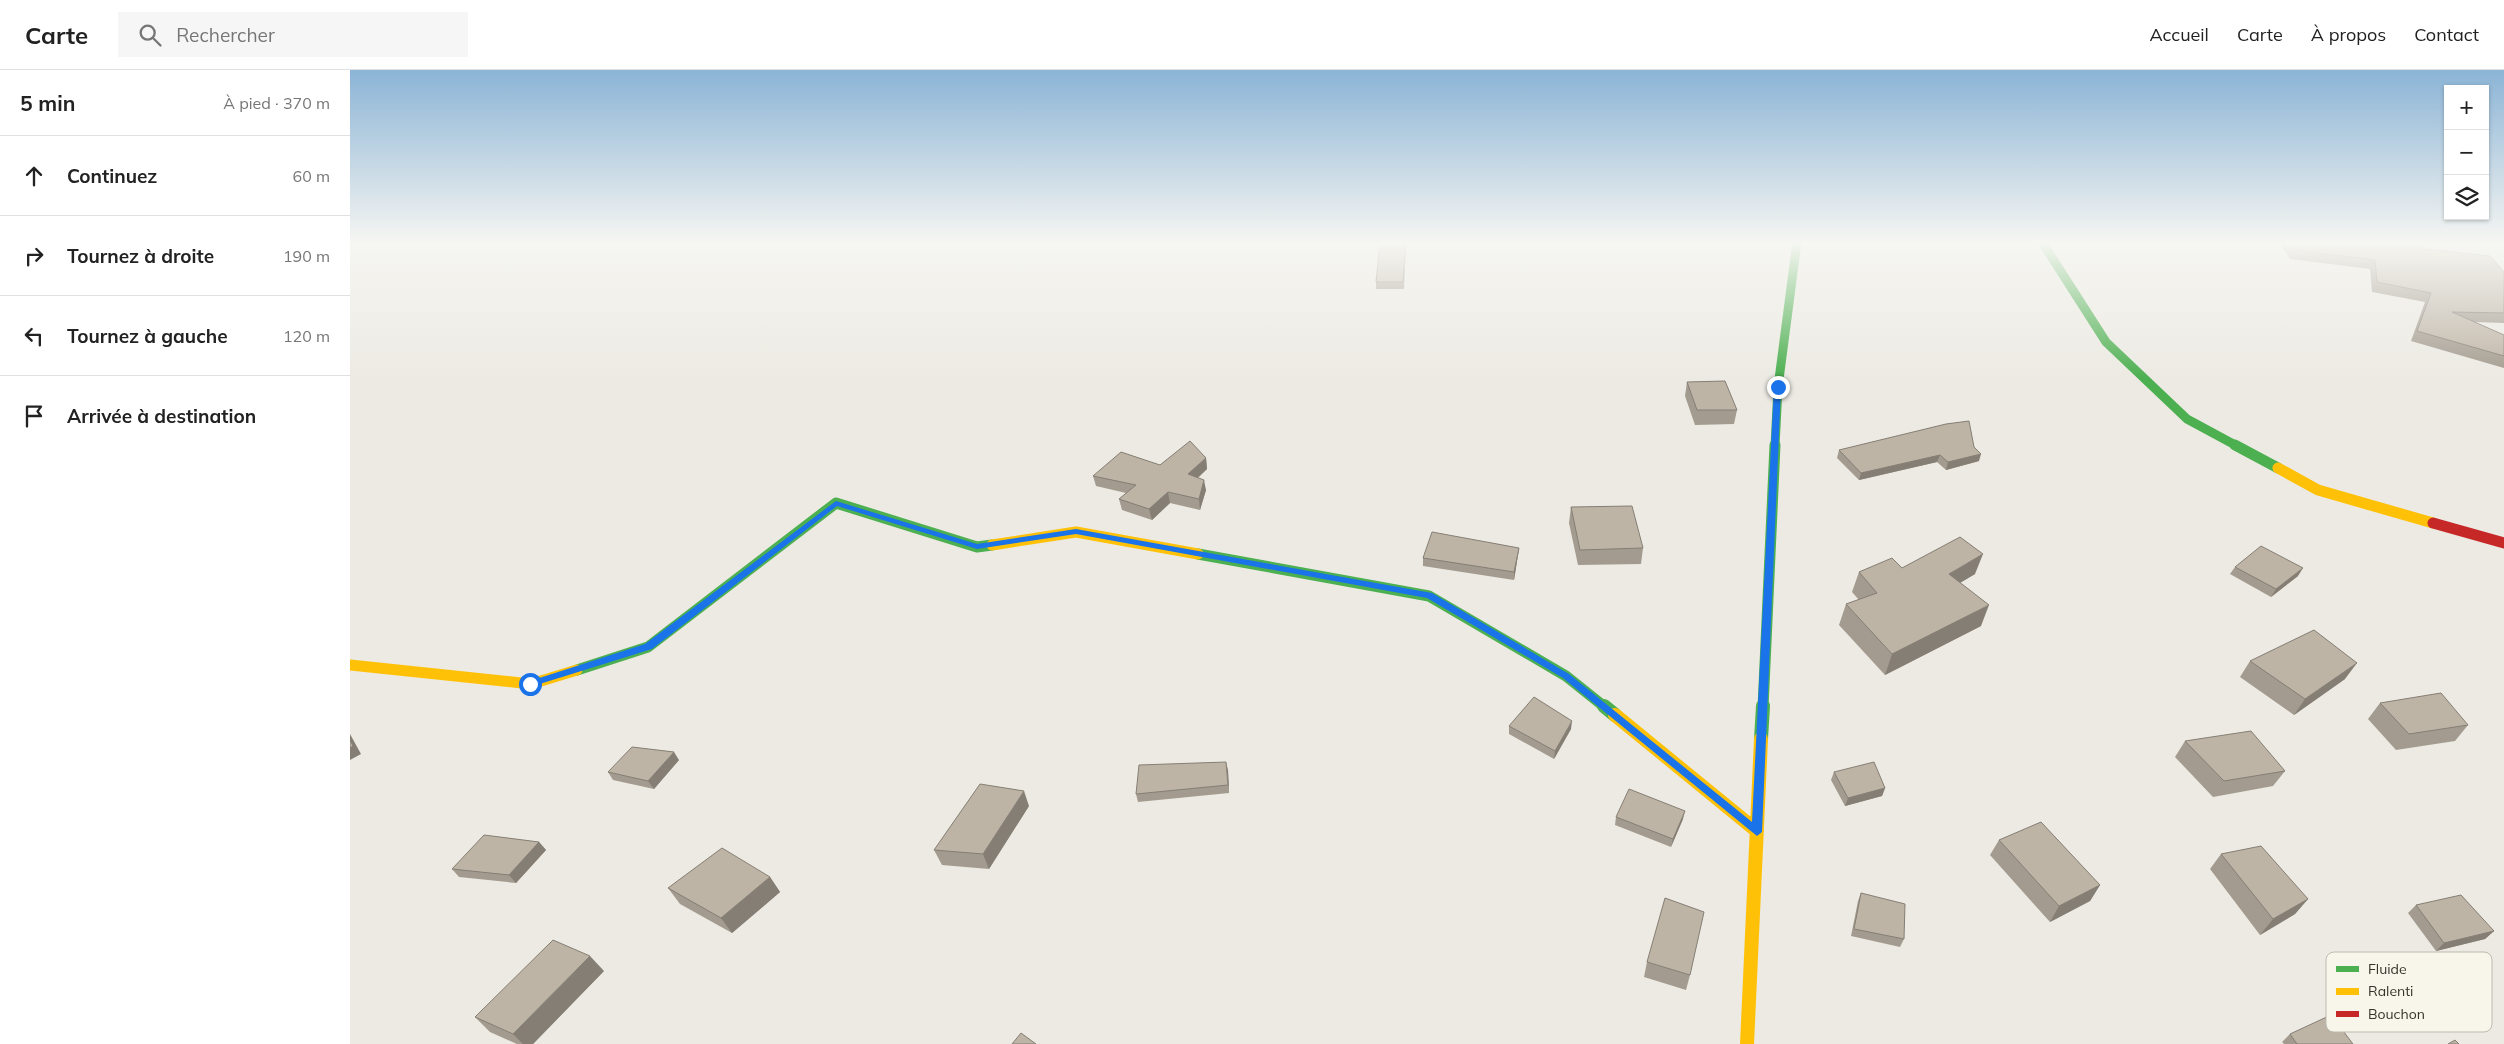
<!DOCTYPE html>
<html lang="fr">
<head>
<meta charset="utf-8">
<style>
  body { margin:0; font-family:Mulish,sans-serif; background:#f6f6f6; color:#222 }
  .controls { position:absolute; right:15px; top:15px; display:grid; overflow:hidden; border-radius:0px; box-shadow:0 1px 4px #0004 }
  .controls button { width:45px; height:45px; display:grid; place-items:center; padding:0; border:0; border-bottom:1px solid #e0e0e0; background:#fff; color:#222; font:25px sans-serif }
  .stop { position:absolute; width:15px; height:15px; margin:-11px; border:4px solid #1a73e8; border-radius:50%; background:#fff }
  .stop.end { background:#1a73e8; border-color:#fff; box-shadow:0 1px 5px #0008 }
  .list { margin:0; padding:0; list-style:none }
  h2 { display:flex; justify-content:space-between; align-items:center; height:65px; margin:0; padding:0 20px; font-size:21px }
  h2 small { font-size:16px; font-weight:400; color:#767676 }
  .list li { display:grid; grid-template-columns:32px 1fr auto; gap:15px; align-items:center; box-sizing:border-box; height:80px; padding:0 20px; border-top:1px solid #e0e0e0 }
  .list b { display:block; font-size:19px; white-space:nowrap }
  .list em { font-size:16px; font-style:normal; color:#767676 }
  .icon { flex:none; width:28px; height:28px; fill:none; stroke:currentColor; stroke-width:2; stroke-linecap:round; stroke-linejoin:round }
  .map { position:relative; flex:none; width:2154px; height:974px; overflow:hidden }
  header { display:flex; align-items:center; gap:30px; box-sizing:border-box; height:70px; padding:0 25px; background:#fff; border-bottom:1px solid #e0e0e0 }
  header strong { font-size:24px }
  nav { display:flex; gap:28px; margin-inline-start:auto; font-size:18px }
  .search { width:350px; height:45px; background:#f6f6f6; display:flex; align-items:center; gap:12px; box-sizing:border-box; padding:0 18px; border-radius:0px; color:#767676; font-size:19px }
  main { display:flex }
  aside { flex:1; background:#fff }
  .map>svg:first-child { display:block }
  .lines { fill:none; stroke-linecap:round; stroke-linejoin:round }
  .fast-far2 { stroke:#4caf50; stroke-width:9 }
  .fast-far1 { stroke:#4caf50; stroke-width:11 }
  .fast { stroke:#4caf50; stroke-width:14 }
  .slow-far1 { stroke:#ffc107; stroke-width:11 }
  .slow { stroke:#ffc107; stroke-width:14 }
  .jam { stroke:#c62828; stroke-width:11 }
  .wall { fill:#a39b8f }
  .shaded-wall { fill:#857e74 }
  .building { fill:#beb4a6; stroke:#857e74 }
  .route { fill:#1a73e8 }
  .key { fill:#f8f6eb; stroke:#bebbb1; stroke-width:1 }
  .key-label { font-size:14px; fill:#36322a }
</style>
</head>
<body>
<header>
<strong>Carte</strong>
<div class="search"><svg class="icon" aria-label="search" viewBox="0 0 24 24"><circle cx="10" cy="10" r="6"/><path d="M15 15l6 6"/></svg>Rechercher</div>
<nav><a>Accueil</a><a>Carte</a><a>À propos</a><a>Contact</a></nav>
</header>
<main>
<aside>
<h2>5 min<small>À pied · 370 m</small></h2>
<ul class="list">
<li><svg class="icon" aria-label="ahead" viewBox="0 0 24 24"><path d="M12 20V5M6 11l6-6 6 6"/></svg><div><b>Continuez</b></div><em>60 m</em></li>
<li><svg class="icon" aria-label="right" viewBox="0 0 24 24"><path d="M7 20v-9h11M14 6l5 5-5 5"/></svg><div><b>Tournez à droite</b></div><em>190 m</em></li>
<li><svg class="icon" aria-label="left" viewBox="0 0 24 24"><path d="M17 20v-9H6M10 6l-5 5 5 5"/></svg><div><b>Tournez à gauche</b></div><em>120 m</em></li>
<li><svg class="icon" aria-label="arrive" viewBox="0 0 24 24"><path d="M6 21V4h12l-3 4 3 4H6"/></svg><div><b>Arrivée à destination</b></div></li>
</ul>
</aside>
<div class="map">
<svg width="2154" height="974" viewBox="0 0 2154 974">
  <rect width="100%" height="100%" fill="#eceae3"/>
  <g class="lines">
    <path class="fast-far2" d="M1692 172 1756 272 1837 349 1887 376
      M1425 376 1428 317 1447 172"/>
    <path class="fast-far1" d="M1885 375 1928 398
      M848 484 1079 526 1216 606 1256 638
      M227 600 298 577 486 433 627 477 642 475
      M1413 638 1425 375"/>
    <path class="fast" d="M1254 636 1265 645
      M1411 669 1413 636"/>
    <path class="slow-far1" d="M1928 398 1968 420 2083 453
      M642 475 726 462 848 484
      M0 595 181 614 227 600"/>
    <path class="slow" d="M1265 645 1407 761
      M1397 974 1411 669"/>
    <path class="jam" d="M2083 453 2154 473"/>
  </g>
  <path class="wall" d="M1056 172 1054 219H1026V212Z
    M1929 172H2069L2075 179 2154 202V253L2125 252 2154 265V298L2061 271 2075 232 2022 222 2020 199 1940 189Z
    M1337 312 1387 340 1384 354 1345 355 1335 326Z
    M1624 377 1629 391 1596 400 1587 392 1509 410 1487 388 1489 380Z
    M856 388 857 399 848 408 856 420 850 440 820 433 802 450 772 440 769 429 776 423 746 416 743 406Z
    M1221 437 1293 478 1291 494 1228 495 1219 453Z
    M1169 478 1164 510 1073 496V488Z
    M1885 497 1948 506 1921 527 1880 504Z
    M1552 498 1625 504 1610 513 1631 556 1535 605 1489 555 1496 534 1509 530 1502 522 1509 502Z
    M1900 591 1995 609 1944 645 1890 607Z
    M2030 633 2118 655 2105 671 2046 680 2018 649Z
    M1159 656 1221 659 1204 689 1159 664Z
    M1835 671 1935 701 1923 716 1863 727 1825 687Z
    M329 690 304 719 263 710 258 702Z
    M878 700 879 723 788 732 786 724Z
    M1484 702 1535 718 1532 726 1495 736 1481 710Z
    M679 736 639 799 592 795 584 780Z
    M1266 747 1333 749 1321 777 1265 755Z
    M1649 770 1750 815 1740 831 1700 852 1640 785Z
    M189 772 196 780 166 813 109 807 102 799Z
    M1871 784 1958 829 1945 844 1910 865 1860 799Z
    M420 807 430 822 382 863 330 834 318 818Z
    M1511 823 1554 869 1550 877 1501 866 1508 831Z
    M2066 835 2144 861 2135 869 2086 881 2058 843Z
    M1297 892 1340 905 1336 920 1294 907Z
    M254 901 183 974H167L140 962 125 947Z
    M1940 964 2003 974H1934L1932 972Z"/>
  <path class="shaded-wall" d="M1631 384 1629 391 1596 400 1598 392Z
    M1590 385 1587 392 1509 410 1511 403Z
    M856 388 857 399 839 415 838 404Z
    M854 410 856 420 850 440 849 429Z
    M818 422 820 433 802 450 799 439Z
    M1169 478 1168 485 1164 510V502Z
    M1633 484 1625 504 1591 524 1599 504Z
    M1953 498 1948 506 1921 527 1926 519Z
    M1639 535 1631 556 1535 605 1542 584Z
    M2007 593 1995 609 1944 645 1955 629Z
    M1222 651 1221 659 1204 689 1205 681Z
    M0 664 11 684 0 690Z
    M324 682 329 690 304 719 298 711Z
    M876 692 878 700 879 723 878 715Z
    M1535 718 1532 726 1495 736 1498 728Z
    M674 721 679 736 639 799 633 784Z
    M1335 741 1333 749 1321 777 1323 769Z
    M189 772 196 780 166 813 159 805Z
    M420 807 430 822 382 863 371 848Z
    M1750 815 1740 831 1700 852 1709 836Z
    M1958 829 1945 844 1910 865 1923 849Z
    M2144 861 2135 869 2086 881 2094 873Z
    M240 886 254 901 183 974H173L163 964Z"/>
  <path class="building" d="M1030 172H1056L1053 212H1026Z
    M1940 172H2069L2075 179 2140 186 2154 202V243L2102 242 2154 265V286L2067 261 2081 223 2027 212 2025 190 1945 180Z
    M1375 311 1387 340H1347L1337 312Z
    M1619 351 1624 377 1631 384 1598 392 1590 385 1511 403 1489 380 1596 354Z
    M840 371 856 388 838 404 854 410 849 429 818 422 799 439 769 429 786 415 743 406 771 382 810 395Z
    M1282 436 1293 478 1230 480 1221 437Z
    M1082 462 1169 478 1164 502 1073 488Z
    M1610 467 1633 484 1599 504 1639 535 1542 584 1496 534 1527 523 1509 502 1542 488 1552 498Z
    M1911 476 1953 498 1926 519 1885 497Z
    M1964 560 2007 593 1955 629 1900 591Z
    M2091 623 2118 655 2059 664 2030 633Z
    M1184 627 1222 651 1205 681 1159 656Z
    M1901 661 1935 701 1874 711 1835 671Z
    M0 670 3 676 0 678Z
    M282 677 324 682 298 711 258 702Z
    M876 692 878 715 786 724 789 695Z
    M1524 692 1535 718 1498 728 1484 702Z
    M630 714 674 721 633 784 584 780Z
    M1279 719 1335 741 1323 769 1266 747Z
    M1691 752 1750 815 1709 836 1649 770Z
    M134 765 189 772 159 805 102 799Z
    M1911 776 1958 829 1923 849 1871 784Z
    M372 778 420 807 371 848 318 818Z
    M1511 823 1555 834 1554 869 1504 859Z
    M2111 825 2144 861 2094 873 2066 835Z
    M1315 828 1354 842 1340 905 1297 892Z
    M203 870 240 886 163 964 125 947Z
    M1981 945 2003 974H1947L1940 964Z
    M671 963 686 974H662Z
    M2105 970 2109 974H2098Z"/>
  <linearGradient id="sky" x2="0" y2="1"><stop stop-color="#8bb4d6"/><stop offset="0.56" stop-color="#f6f6f2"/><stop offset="1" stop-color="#f6f6f2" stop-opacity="0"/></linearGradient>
  <rect width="2154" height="309" fill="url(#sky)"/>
  <path class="route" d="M1428 315 1431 317 1412 762 1407 766 1213 608 1077 528 726 464 627 479 487 436 302 579 180 617 176 614 177 612 295 574 486 431 627 474 726 459 1082 523 1219 604 1402 752 1424 317Z"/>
  <rect x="1976" y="882" width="166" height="80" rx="8" class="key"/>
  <rect x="1986" y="896" width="23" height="6" fill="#4caf50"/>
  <rect x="1986" y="918" width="23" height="7" fill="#ffc107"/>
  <rect x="1986" y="941" width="23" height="6" fill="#c62828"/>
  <g class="key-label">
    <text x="2018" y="904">Fluide</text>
    <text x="2018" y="926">Ralenti</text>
    <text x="2018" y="949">Bouchon</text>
  </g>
</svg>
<div class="controls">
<button>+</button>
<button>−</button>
<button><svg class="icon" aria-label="layers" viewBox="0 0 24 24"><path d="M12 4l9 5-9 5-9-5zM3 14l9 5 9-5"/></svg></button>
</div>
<div class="stop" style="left:180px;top:614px"></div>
<div class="stop end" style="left:1428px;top:317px"></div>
</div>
</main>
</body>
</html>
